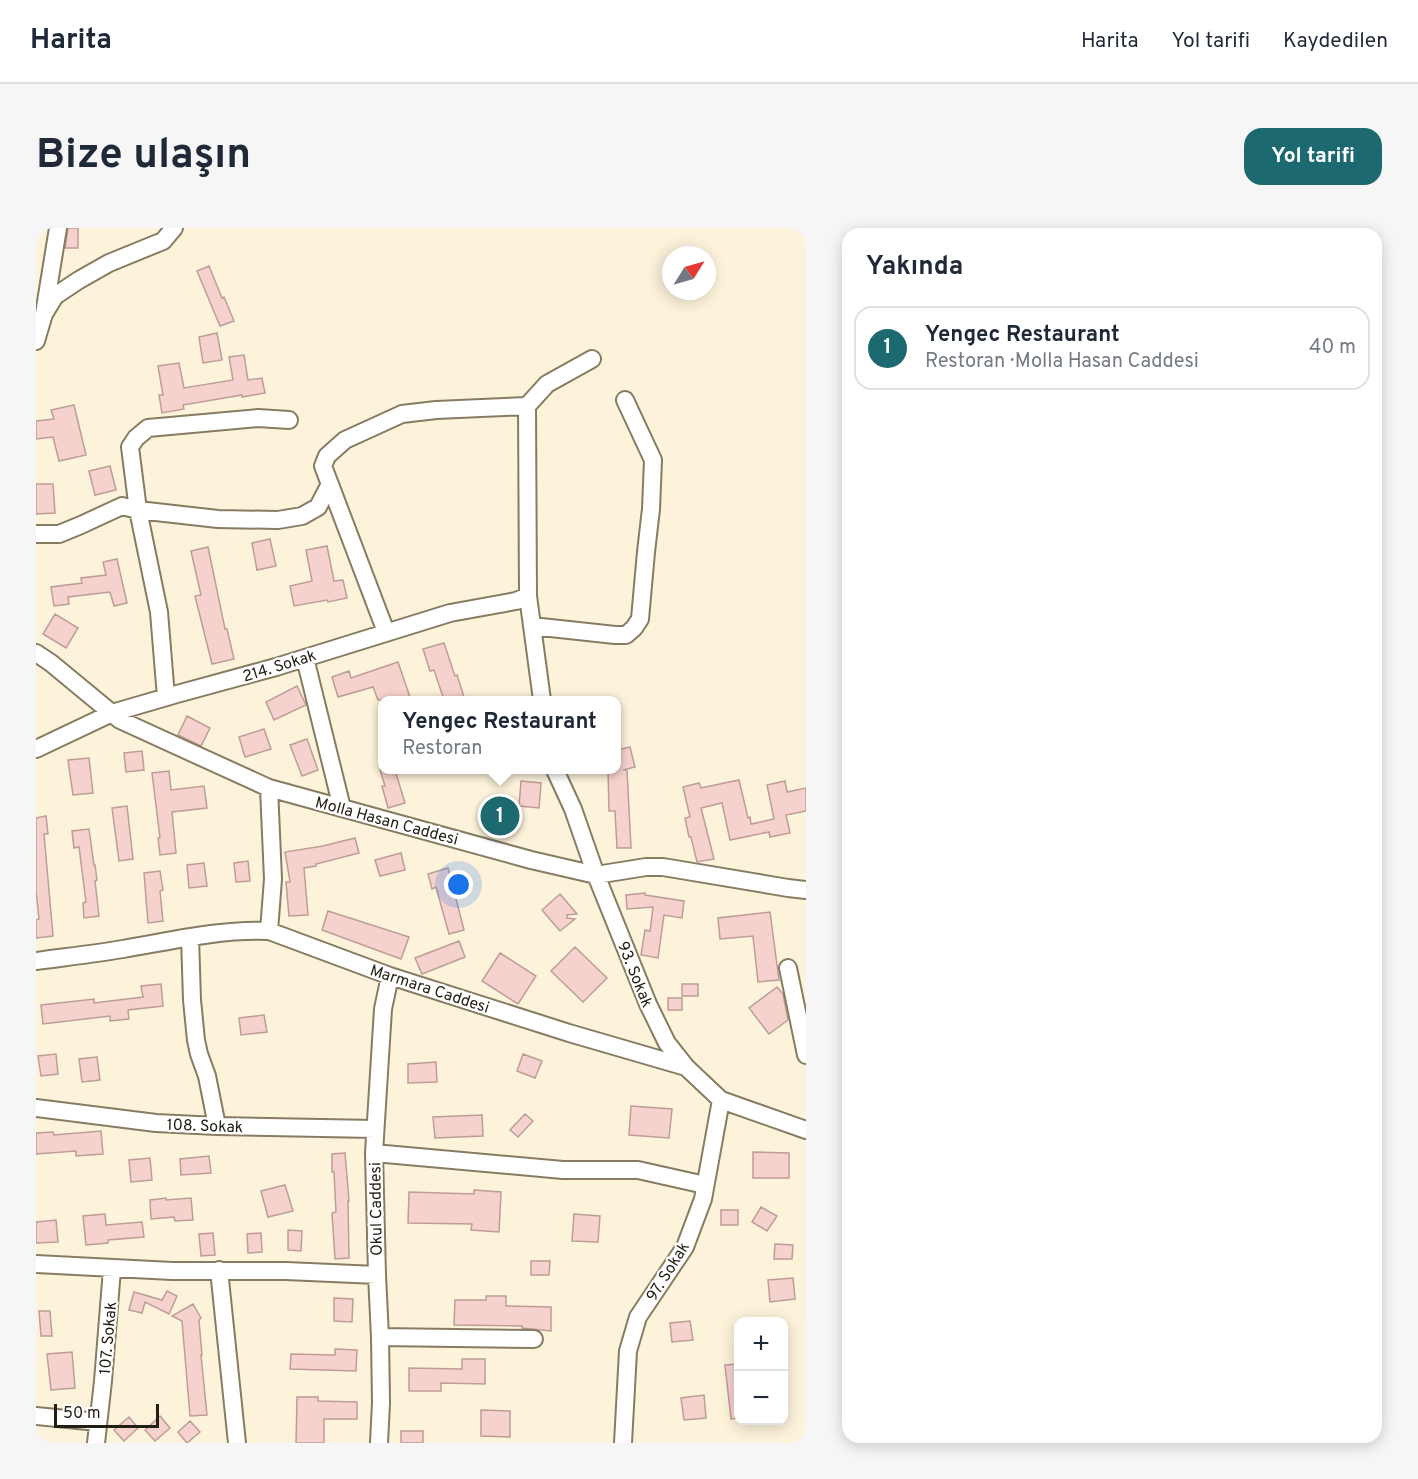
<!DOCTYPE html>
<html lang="tr">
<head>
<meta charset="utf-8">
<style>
  body { margin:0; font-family:Overpass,sans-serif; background:#f6f6f7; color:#1f2937 }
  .controls { position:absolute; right:18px; bottom:18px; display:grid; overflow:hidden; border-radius:12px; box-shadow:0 3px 15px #0003 }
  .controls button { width:54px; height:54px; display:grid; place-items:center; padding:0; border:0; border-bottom:2px solid #e0e1e3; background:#fff; color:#1f2937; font:30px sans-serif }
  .compass { position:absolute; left:626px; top:18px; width:54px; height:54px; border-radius:50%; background:#fff; box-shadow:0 3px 15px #0003; rotate:53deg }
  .scale { position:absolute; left:18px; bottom:15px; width:105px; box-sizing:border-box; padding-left:6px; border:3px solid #231e14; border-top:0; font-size:16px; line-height:21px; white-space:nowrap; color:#231e14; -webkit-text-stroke:4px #fff; paint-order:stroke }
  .you { position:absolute; left:423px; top:657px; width:21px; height:21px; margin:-15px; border:4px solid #fff; border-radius:50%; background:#1a73e8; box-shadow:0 0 0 9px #1a73e833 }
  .badge { display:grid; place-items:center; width:39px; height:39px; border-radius:50%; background:#1c6970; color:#fff; font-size:20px; font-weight:700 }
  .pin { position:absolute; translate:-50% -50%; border:3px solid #fff; box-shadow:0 2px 6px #0006 }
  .popup { position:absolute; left:342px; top:468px; width:243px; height:78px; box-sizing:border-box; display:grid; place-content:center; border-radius:12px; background:#fff; filter:drop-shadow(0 2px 4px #0005); font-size:20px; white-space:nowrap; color:#747a83 }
  .popup b { font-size:22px; color:#1f2937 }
  .popup::after { content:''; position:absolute; left:50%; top:100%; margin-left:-12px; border:12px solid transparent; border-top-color:#fff }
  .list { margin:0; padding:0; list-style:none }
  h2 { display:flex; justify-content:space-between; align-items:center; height:78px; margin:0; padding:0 24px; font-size:26px }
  h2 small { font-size:20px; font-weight:400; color:#747a83 }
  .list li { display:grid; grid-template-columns:39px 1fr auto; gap:18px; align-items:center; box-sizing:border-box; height:84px; margin:0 12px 12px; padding:0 12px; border:2px solid #e0e1e3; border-radius:18px }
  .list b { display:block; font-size:22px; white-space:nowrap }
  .list p { margin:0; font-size:20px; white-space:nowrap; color:#747a83 }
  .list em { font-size:20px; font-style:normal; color:#747a83 }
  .map { position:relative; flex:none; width:770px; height:1215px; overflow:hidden; border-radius:18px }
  header { display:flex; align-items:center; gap:36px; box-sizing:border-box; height:84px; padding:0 30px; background:#fff; border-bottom:2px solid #e0e1e3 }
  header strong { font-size:28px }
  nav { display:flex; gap:33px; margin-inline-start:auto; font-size:21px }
  .intro { display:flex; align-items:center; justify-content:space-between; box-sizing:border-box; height:144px; padding:0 36px }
  h1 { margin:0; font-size:42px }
  .button { padding:15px 27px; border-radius:18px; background:#1c6970; color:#fff; font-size:21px; font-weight:700 }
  main { display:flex; gap:36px; padding:0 36px }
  aside { flex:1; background:#fff; border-radius:18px; box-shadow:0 3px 15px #0003 }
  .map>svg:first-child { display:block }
  .building { fill:#f6d2ce; stroke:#be9c97; stroke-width:1.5 }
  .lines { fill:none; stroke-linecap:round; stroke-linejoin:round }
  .minor-casing { stroke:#877c61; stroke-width:20 }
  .minor { stroke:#fff; stroke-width:16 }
  .labels { text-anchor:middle; stroke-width:4.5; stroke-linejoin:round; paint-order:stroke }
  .street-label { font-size:16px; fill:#231e14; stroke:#fff }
</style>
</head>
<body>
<header>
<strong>Harita</strong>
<nav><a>Harita</a><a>Yol tarifi</a><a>Kaydedilen</a></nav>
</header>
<div class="intro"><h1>Bize ulaşın</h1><a class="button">Yol tarifi</a></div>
<main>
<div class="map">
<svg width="770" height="1215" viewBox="0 0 770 1215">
  <rect width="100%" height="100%" fill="#fdf3db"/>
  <path class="building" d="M32 0H42V20H29Z
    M173 38 186 70 188 69 198 93 184 98 161 43Z
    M181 105 186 132 167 135 163 109Z
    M208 127 212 152 226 150 229 165 206 169V167L147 177 148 181 126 185 123 167H127L122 138 143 135 148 160 197 152 193 129Z
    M38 177 50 227 23 233 17 209 0 211V193L18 191 15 182Z
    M74 238 80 262 59 267 53 243Z
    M0 256H17L19 285 0 286Z
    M234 311 240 338 221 342 216 315Z
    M291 318 298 353 307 352 311 370 292 374 291 372 258 378 254 358 276 353 270 322Z
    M172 319 189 401H191L198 431 176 436 159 368 165 367 155 323Z
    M81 331 91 375 78 378 74 364 32 369 33 376 18 378 15 359 46 355 45 350 70 347 67 334Z
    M19 386 42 400 30 420 7 406Z
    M408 415 419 448 421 447 429 472H408L398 442 394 443 387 421Z
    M362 434 375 472H342L337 459 302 469 296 449 313 443 315 450Z
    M261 458 270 477 238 492 230 474Z
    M151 488 174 500 165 518 142 507Z
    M228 501 235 521 209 529 203 509Z
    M271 511 282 542 266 548 254 517Z
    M594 519 599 539 587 542H591L595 620H581L579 583H573L572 542H581V522Z
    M106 523 108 542 90 544 88 525Z
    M53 530 57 565 37 567 32 532Z
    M344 542H359L369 575 352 580 346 558H349Z
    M133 543 135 562 168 558 171 580 136 584 140 625 124 627 122 610H124L116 545Z
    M703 552 712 590 714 589 715 596 738 591 731 557 749 553 751 564 770 560V583L750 587 754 605 734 609 733 604 694 612 686 575 665 580 678 631 661 634 655 609H653L649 590 654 589 647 559 663 555 665 560Z
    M485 553 505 555 503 580 483 578Z
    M91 578 97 631 83 633 76 580Z
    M10 588 12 606H8L17 708 0 710V692L3 691 0 663V590Z
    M53 601 58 637H59L61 652 59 653 63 688 48 690 47 675 50 674 43 619 38 620 36 603Z
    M319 610 323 625 280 636V638L268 640 272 687 253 688 250 654H254L249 624 287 618Z
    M365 625 369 642 344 648 339 632Z
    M212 633 214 653 200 654 198 635Z
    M168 635 171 658 153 660 151 637Z
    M412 640 428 702 413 706 400 659 396 661 392 646Z
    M124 643 127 662 124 663 127 693 112 695 108 645Z
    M609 665V667L648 673 646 690 628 687 622 730 605 727 609 702 614 703 617 679 591 681 590 667Z
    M524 666 541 686 531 687V690L539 691 524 703 506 682Z
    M292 683 373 709 365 731 286 702Z
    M734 684 743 752 722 754 717 708 684 711 682 690Z
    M423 713 429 729 386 746 379 730Z
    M539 719 571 750 547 774 515 743Z
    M464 725 500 748 482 776 446 753Z
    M125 756 127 778 92 782 93 791 74 793V788L7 796 5 777 58 771V775L107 769 105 758Z
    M646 756H662V768H646Z
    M741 759 747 766 752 792 733 806 713 780Z
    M632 770H646V782H632Z
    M228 787 231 804 205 807 203 790Z
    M20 826 22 846 5 848 2 828Z
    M487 826 506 833 499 850 481 843Z
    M61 829 64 852 46 854 43 831Z
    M400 834 401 854 372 855V836Z
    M595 878 636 881 633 910 593 907Z
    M489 886 497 893 482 909 474 902Z
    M446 887 447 908 399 910 397 889Z
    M65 903 67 926 40 928V923L0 926V905L17 904 18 907Z
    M717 924 753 925V950H717Z
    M309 925 313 973H312L313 1030 299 1031 296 985 300 984 298 944H296V926Z
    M173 928 175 945 145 947 144 931Z
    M114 930 116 952 95 954 93 932Z
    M249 957 257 983 232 989 225 963Z
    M438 962 465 964 463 1004 435 1002 436 996 372 995 373 964 438 966Z
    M130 970V972L155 970 157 992 139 993 138 989 115 991 114 972Z
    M725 979 741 988 731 1003 716 994Z
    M685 982H702V997H685Z
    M69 986 70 997 106 994 108 1009 72 1012V1015L50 1017 47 988Z
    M538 986 564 988 562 1014 536 1013Z
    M20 992 22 1014 0 1015V994Z
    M252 1002 266 1003 265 1023 252 1022Z
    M177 1005 179 1027 165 1028 163 1006Z
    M225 1005 226 1024 212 1025 211 1006Z
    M739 1016 757 1017 756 1031H738Z
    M495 1033H514L513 1047H495Z
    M757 1050 759 1071 734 1074 732 1052Z
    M131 1063 141 1068 133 1086 109 1074 106 1085 93 1082 98 1064 126 1072Z
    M450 1068H470V1078L515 1079V1103L486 1100V1098L418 1097 419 1072H450Z
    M298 1070 317 1071 316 1094 298 1093Z
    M157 1076 165 1090 163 1092 166 1127H165L171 1187 154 1188 146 1093 136 1088Z
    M3 1083H14L16 1108H5Z
    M654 1093 657 1112 636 1114 634 1095Z
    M299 1121 321 1122 320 1143 254 1141 255 1126 299 1127Z
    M36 1124 39 1160 15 1162 11 1126Z
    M426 1131H449V1156L405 1155V1163H373V1140L426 1141Z
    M702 1136V1190L695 1191 689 1137Z
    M668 1167 670 1190 648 1192 645 1170Z
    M261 1169H282V1173L321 1174V1191H288V1215H260Z
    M445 1182 474 1183V1209L445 1208Z
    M124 1188 134 1200 119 1213 109 1202Z
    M93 1189 102 1200 88 1213 78 1202Z
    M154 1193 164 1204 151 1215 142 1204Z
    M365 1203H387V1215H365Z"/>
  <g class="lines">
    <defs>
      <path id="minor" d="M8 86 19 68 43 52 73 35 127 13 138 0
        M0 113 8 86 22 0
        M0 306H23L45 297 86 278 102 282 182 291 242 292 266 288 282 279 294 256
        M496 398 579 407H590L598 400 604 391 610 324 615 281 617 232 589 172
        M350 404 287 238 291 228 309 212 366 186 400 182 491 178
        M0 425 15 435 84 492 233 560 495 632 560 647 610 639H627L752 660 770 662
        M269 430 306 580
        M130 469 123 384 102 282 94 219 100 210 112 200 222 190 253 192
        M506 472 492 368 491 178 511 156 556 131
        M0 521 76 485 141 466 240 439 414 385 480 373 492 368
        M519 542 537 581 560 647 612 776 631 815 650 839
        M233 703 237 651 233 560
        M154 709 156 772 160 812 163 826 171 848 181 898
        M0 733C29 729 58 726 87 721 135 713 183 701 233 703L354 748 533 805 650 839 685 872 770 902
        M752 740 770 827
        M0 880 120 895 181 898 339 901
        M338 925 527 942H602L669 957
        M0 1036 136 1043H250L341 1047
        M183 1042 201 1215
        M344 1109 498 1111
        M0 1188 62 1194
        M60 1215 67 1153 76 1041
        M343 1215 345 1175 344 1109 341 1047 338 925 347 781 354 748
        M587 1215 592 1123 602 1089 649 1019 667 971 685 872"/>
    </defs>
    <use href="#minor" class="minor-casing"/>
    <use href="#minor" class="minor"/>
  </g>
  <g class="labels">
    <g class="street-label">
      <text transform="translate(243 437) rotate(-17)" y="6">214. Sokak</text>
      <text transform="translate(351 592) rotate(15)" y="6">Molla Hasan Caddesi</text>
      <text transform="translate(600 746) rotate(68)" y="6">93. Sokak</text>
      <text transform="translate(394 760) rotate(18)" y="6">Marmara Caddesi</text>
      <text transform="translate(169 897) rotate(2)" y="6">108. Sokak</text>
      <text transform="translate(339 981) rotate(-91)" y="6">Okul Caddesi</text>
      <text transform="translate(631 1043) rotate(-58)" y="6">97. Sokak</text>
      <text transform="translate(71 1110) rotate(-85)" y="6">107. Sokak</text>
    </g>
  </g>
</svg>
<div class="controls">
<button>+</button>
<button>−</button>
</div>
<svg class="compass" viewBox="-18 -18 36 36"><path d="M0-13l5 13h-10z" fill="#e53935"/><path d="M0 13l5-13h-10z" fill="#747a83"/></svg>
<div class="scale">50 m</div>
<div class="you"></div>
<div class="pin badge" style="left:464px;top:588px">1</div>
<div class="popup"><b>Yengec Restaurant</b>Restoran</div>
</div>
<aside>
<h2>Yakında<small></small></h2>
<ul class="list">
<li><span class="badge">1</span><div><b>Yengec Restaurant</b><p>Restoran · Molla Hasan Caddesi</p></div><em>40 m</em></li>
</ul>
</aside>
</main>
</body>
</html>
